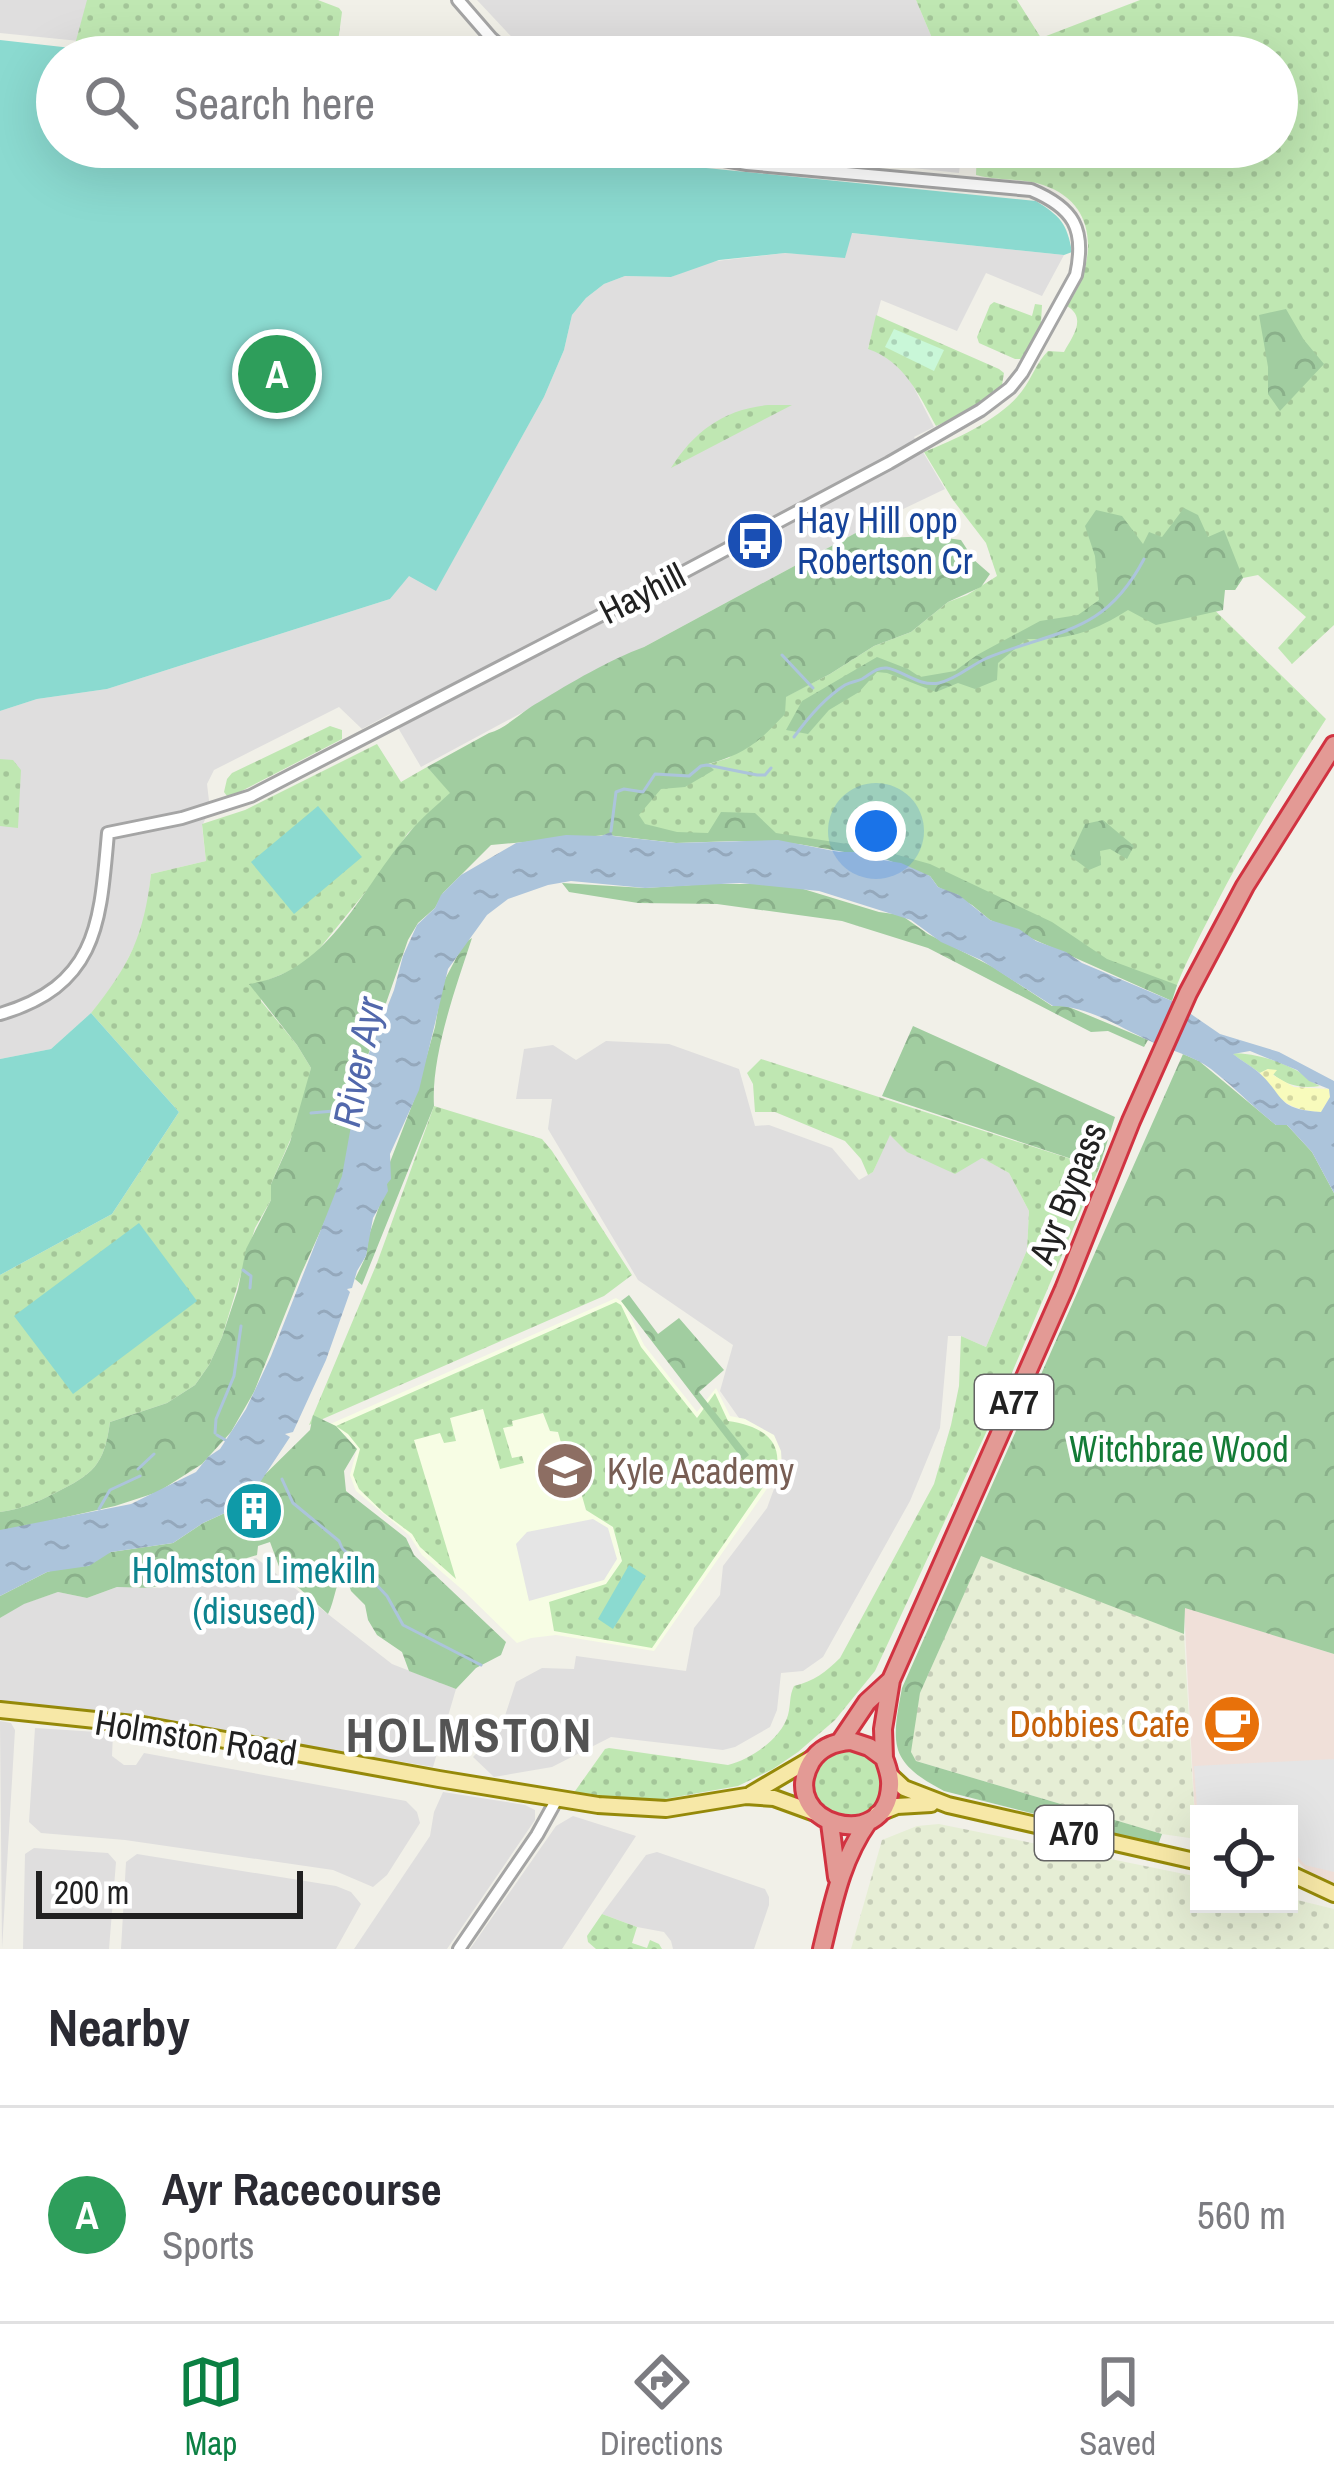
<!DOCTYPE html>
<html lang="en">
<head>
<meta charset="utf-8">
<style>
  body { margin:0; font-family:"Archivo Narrow",sans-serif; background:#f7f7f7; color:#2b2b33 }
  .controls { position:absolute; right:36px; bottom:36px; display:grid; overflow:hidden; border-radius:0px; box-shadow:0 12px 48px #0002 }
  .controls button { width:108px; height:108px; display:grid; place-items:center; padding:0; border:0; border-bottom:3px solid #e1e1e2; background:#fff; color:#2b2b33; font:60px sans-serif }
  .scale { position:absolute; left:36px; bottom:30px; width:267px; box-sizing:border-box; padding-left:12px; border:6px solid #212121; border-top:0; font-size:33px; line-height:42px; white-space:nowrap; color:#212121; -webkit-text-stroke:9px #fff; paint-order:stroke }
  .you { position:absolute; left:876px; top:831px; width:42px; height:42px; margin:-30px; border:9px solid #fff; border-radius:50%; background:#1a73e8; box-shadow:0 0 0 18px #1a73e833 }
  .badge { display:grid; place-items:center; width:78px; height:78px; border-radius:50%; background:#0b8043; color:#fff; font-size:39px; font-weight:700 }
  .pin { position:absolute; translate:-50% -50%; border:6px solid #fff; box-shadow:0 3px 12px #0006 }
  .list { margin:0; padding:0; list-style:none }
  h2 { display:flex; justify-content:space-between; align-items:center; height:156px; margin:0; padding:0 48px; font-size:51px }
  h2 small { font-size:39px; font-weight:400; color:#7c7c81 }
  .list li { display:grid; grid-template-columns:78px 1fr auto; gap:36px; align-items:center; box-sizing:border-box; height:216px; padding:0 48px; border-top:3px solid #e1e1e2 }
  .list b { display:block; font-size:45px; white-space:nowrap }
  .list p { margin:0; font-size:39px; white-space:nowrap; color:#7c7c81 }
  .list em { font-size:39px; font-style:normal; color:#7c7c81 }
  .icon { flex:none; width:66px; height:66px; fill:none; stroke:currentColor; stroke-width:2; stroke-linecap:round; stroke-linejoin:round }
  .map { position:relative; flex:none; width:1334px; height:1949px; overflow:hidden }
  .search { position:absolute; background:#fff; box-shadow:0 12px 48px #0002; left:36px; right:36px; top:36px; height:132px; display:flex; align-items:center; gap:30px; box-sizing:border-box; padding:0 42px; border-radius:66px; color:#7c7c81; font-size:45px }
  .sheet { height:372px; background:#fff }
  nav { display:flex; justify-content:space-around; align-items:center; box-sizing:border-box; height:168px; border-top:3px solid #e1e1e2; background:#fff; font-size:33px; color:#7c7c81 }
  nav a { display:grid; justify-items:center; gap:6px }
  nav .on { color:#0b8043 }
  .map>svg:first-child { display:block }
  .residential { fill:#dfdede }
  .commercial { fill:#f0e0d9 }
  .education { fill:#f7fde4 }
  .farmland { fill:url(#farmland-dots) }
  .grass { fill:url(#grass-dots) }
  .forest { fill:url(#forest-crowns) }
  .sand { fill:url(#sand-dots) }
  .park { fill:url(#park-dots) }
  .pitch { fill:#8bdad0 }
  .parking { fill:#e5e5e5 }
  .water { fill:url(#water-ripples); fill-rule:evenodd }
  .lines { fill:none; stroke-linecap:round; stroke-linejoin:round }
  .stream { stroke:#acc4db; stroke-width:3 }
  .minor-casing { stroke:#a5a5a5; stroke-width:16 }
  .major-casing { stroke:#958909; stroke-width:20 }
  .highway-casing { stroke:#d13341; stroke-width:22 }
  .minor { stroke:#fff; stroke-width:10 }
  .major { stroke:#f7e8a7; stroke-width:14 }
  .highway { stroke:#e39a95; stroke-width:16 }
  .labels { text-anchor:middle; stroke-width:9; stroke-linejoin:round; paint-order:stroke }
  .shield { fill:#fff; stroke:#646464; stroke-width:3 }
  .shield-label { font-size:33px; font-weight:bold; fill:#212121 }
  .transit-label { font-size:36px; fill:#164399; stroke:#fff; text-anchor:start }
  .street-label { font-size:36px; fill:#212121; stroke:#fff }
  .park-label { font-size:36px; fill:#137b36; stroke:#fff }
  .education-label { font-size:36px; fill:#785e54; stroke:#fff; text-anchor:start }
  .culture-label { font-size:36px; fill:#0d838f; stroke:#fff }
  .food-label { font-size:36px; fill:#c56008; stroke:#fff; text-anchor:end }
  .water-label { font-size:39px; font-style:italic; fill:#5268ac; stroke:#fff }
  .district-label { font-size:48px; font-weight:bold; letter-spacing:3px; fill:#545454; stroke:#fff }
</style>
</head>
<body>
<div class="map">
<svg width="1334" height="1949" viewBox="0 0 1334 1949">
  <defs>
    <pattern id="farmland-dots" width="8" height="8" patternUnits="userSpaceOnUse" patternTransform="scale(3)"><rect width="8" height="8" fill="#e6eed5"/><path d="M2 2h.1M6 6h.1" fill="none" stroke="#c5ccb7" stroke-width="1.8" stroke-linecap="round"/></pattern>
    <pattern id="grass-dots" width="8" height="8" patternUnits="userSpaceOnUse" patternTransform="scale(3)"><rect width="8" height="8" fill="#bfe7b2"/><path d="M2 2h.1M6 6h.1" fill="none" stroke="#a4c699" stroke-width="1.8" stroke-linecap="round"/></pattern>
    <pattern id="forest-crowns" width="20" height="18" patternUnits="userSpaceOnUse" patternTransform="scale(3)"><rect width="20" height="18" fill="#a1cda0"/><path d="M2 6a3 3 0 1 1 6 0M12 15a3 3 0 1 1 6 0" fill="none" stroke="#8ab08a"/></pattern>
    <pattern id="sand-dots" width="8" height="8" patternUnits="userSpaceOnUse" patternTransform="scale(3)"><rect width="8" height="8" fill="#f8fbbc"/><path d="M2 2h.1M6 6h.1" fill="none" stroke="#d4d7a1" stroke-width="1.8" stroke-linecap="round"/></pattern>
    <pattern id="park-dots" width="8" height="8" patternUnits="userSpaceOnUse" patternTransform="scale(3)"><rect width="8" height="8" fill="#c9f7d8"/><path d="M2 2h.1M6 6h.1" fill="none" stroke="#acd3b9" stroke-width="1.8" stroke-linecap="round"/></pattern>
    <pattern id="water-ripples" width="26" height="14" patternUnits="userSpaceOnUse" patternTransform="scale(3)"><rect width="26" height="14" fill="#acc4db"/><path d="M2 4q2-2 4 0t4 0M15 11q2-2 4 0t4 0" fill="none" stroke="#94a8bc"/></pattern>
  </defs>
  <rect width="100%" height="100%" fill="#f1f0e8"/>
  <path class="residential" d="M0 0H88L79 41 0 33Z
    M477 0H916L940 57H535L521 47Z
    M721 147H962L959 173Z
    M851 233 1064 255 1042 296 986 273 957 331 881 300 868 348 884 354 909 378 934 427 914 437 945 489 876 522 421 767 390 714 362 729 339 707 214 770 207 784 210 809 202 826 206 861 151 874 146 916 137 941 116 982 91 1013 51 1049 0 1059V711L37 699 107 689 390 599 409 575 436 590 544 397 564 350 572 315 586 298 604 284 625 276 671 277 708 262 785 253 845 257Z
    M606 1041 669 1044 739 1069 755 1126 769 1125 832 1148 859 1180 873 1172 889 1135 983 1158 1009 1173 1029 1211 1027 1250 986 1347 961 1336H948L940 1428 910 1501 823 1657 803 1671 781 1673 777 1710 770 1727 735 1747 723 1750 611 1737 552 1767 494 1777 473 1757 501 1728 516 1682 542 1668 574 1669 576 1656 686 1671 694 1628 720 1595 723 1566 767 1508 782 1467 745 1419 739 1418 720 1391 733 1345 638 1280 548 1129 552 1099H516L524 1049 553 1045 576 1060Z
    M256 1558 392 1664 456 1689 433 1767 119 1713 0 1701V1618L23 1604 58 1592 87 1598 117 1587 161 1588Z
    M0 1721 11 1723 15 1730 2 1949Z
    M35 1728 113 1733 112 1756 124 1765H136L144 1753 406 1801 417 1812 420 1823 387 1875 373 1887 333 1870 125 1840 41 1833 29 1822Z
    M443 1792 525 1805 535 1810V1820L447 1949H354L430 1836 434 1812Z
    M573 1816 636 1836 562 1949H470L556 1826Z
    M34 1848 108 1853 116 1862 109 1949H23L25 1854Z
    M657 1852 765 1889 769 1897V1905L754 1949H673L671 1941 664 1932 637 1927 602 1914 646 1855Z
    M137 1854 336 1886 351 1892 361 1904 336 1949H121L126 1862Z"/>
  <path class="commercial" d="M1184 1607 1334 1654V1883L1311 1875 1289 1852V1814H1199V1840L1196 1839Z"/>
  <path class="education" d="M616 1298 624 1303 644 1345 697 1412 716 1388 730 1416 745 1419 774 1435 781 1451 782 1467 654 1651 556 1635 531 1638 517 1643 465 1592 422 1555 409 1535 356 1491 350 1475 357 1449 346 1436 328 1425Z"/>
  <path class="farmland" d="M981 1555 1184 1634 1196 1839 1162 1834 916 1761 910 1752 920 1693Z
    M939 1824 1199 1877V1904H1289V1898L1334 1909V1949H851L882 1840 917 1826Z"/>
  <path class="grass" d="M87 0H318L339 8 342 12 336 57H152L74 48Z
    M916 0H1017L1041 38 1140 0H1334V625L1292 664 1278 648 1306 617 1258 575 1243 578 1235 590 1162 538 1150 533 1128 584 1195 591 1326 719C1285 782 1246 845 1212 912 1198 940 1183 967 1173 996L995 906 886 856 776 838 689 840 642 839 619 834 616 792 729 758 785 697 830 674 874 646 911 632 948 602 967 595 997 576 986 543 953 500 924 452C956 439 1001 419 1022 391 1032 378 1036 363 1048 351L1064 352C1073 336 1087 318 1067 306 1096 265 1101 204 1043 185 1022 178 998 181 976 175L977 147H1277V57H940Z
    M994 302 1032 316 1035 304 1042 305 1041 323 1022 359H1015L979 343 977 337 990 305Z
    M876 315 999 369 1004 373 1002 385 968 412 936 426C919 395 904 361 868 349Z
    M768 405H792L671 468C694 431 725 409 768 405Z
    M330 726 342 730V739L232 796H227L224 792 227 779 232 773Z
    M377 744 401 782 427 767 451 793 408 833 381 873 315 954 297 968 263 982 261 1001 297 1045 311 1068 302 1113 271 1184V1200L255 1228 222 1337 209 1365 195 1385 167 1403 110 1422C104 1466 93 1474 55 1493 36 1503 21 1509 0 1512V1275L112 1214 179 1112 91 1013C130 965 144 935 151 874L206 861 202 824 245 810Z
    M0 759 13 760 21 770 18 828 0 826Z
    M1231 1053C1252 1053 1275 1059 1294 1069 1303 1073 1310 1082 1320 1086 1300 1089 1281 1085 1268 1069L1260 1073Z
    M761 1059 1099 1168 991 1422 875 1671 835 1720 798 1752 773 1769 738 1786 653 1801 573 1794 605 1749 609 1748 728 1765C750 1760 782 1738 788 1715 791 1704 789 1696 794 1686 814 1681 826 1672 840 1658L934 1484 951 1425 959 1386 961 1336 986 1347 1027 1250 1029 1211 1009 1173 982 1158 955 1174 907 1152 890 1135 873 1172 868 1175 861 1159 845 1141 775 1112H755L753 1084 747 1073Z
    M434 1106 542 1139 552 1151 632 1275 604 1296 309 1425 377 1263Z
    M616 1302 621 1305 641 1347 697 1418 715 1393 728 1421C756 1425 781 1436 777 1467L652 1648 554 1631 549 1602 606 1584 622 1561 613 1527 586 1510 580 1489H574L558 1432 550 1431 543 1413 512 1421 513 1426 503 1428 512 1458 522 1456 524 1463 500 1469 483 1409 450 1418 456 1441 444 1443 440 1433 414 1440 456 1579 420 1547 412 1534 384 1513 359 1489 353 1475 360 1449 348 1434 336 1426Z
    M813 1784a35 35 0 1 1 70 0a35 35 0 1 1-70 0Z
    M602 1914 637 1927 632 1943 647 1948 650 1940 659 1944 662 1949H596L588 1942 587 1936Z"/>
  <path class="forest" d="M1286 309 1304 340 1324 364 1280 411 1268 394V367L1259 315Z
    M1184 508 1198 515 1208 537 1224 530 1243 578 1235 590H1225L1223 610 1156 625 1128 610C1093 632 1069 640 1027 639L998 663 997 680 975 689 958 683 936 692 887 673 877 672 859 692 829 710 808 734 786 730 802 701 877 657 908 669 920 677 955 671 977 655 1040 621 1078 615 1099 600 1095 556 1085 526 1096 510 1122 516 1143 544 1149 532 1162 537Z
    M876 522 884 538 932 536 961 540 974 560 990 574 981 587 948 602 911 632 874 646 830 674 786 697 785 714C759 742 745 754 708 764L714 770 685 787 661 789 639 815 645 824 677 832 708 833 721 812 755 813 776 833 873 848 930 864 1052 922 1107 959 1177 985 1172 1001 990 920 972 905 938 887 930 876 885 859 798 844 736 841 676 843 607 835 491 845 443 893 435 908 418 923 408 940 360 1078 351 1163 301 1274 254 1392 231 1432 202 1464 158 1492 115 1506 0 1532V1512C21 1509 36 1503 55 1493 93 1474 104 1466 110 1422L167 1403 195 1385 209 1365 222 1337 238 1289 246 1249 271 1200V1184L290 1142 311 1068 297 1045 249 984C330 972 361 888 409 833 421 818 436 806 450 793L427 767 489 733C507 728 522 711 539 702 570 683 611 659 644 647Z
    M1103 820 1134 846 1127 859 1110 849 1100 851 1101 865 1089 870 1070 856 1085 824Z
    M562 883 645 888 707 884H763L800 888 879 912 901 915 928 934 993 967 1052 1006 1064 1005 1148 1040 1144 1047 1108 1031 1091 1032 928 948 842 921 717 904 638 903 569 892Z
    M472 938C456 987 431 1055 434 1106L362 1285 355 1279 366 1256 369 1235 387 1184 390 1162 414 1100 435 1027 442 985 464 943Z
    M913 1026 1115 1117 1099 1168 882 1096Z
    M1183 1054 1199 1061 1276 1125H1287L1312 1152 1334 1193V1654L1185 1608 1184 1634 981 1556 920 1693 911 1752 916 1761 1162 1834 1158 1845 944 1791C889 1762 891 1746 902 1688Z
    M629 1295 658 1334 679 1318 724 1370 699 1392 749 1455 743 1460 621 1301Z
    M313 1415 336 1426 357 1449 344 1471 346 1491 406 1538 414 1555 506 1642 501 1655 476 1668 456 1689 409 1671 402 1652 377 1635 368 1620 365 1605 351 1591 344 1572C335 1584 335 1600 328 1614L281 1572 270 1542 258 1546 257 1555 205 1571 188 1572 180 1580 150 1588 117 1587 87 1598 58 1592 24 1604 0 1618V1596L47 1572 111 1552 173 1543 203 1523 227 1512 310 1430Z"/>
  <path class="sand" d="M1268 1069 1277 1070 1273 1075 1294 1087 1329 1089 1330 1097 1321 1112C1287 1110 1279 1100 1260 1073Z"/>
  <path class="park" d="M894 329 944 350 934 371 885 347Z"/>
  <path class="pitch" d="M0 40 152 57H57V147H642L676 165 1036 201C1060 216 1067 223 1072 252L1064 255 852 233 845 258 785 253 719 260 671 277 625 276 604 284 586 298 572 315 564 350 544 397 436 591 409 576 390 599 107 689 37 699 0 711Z
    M318 806 362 857 294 914 251 862Z
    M91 1013 179 1112 112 1214 0 1275V1059L51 1049Z
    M139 1223 197 1301 73 1394 14 1316Z
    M629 1565 646 1576 613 1629 598 1619Z"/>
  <path class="parking" d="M593 1519 608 1528 617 1559 604 1580 529 1601 516 1544 527 1532Z
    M1334 1759V1872L1305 1865 1289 1847V1814H1199V1836L1194 1766Z"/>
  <path class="water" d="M611 832 613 836 676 843 778 840 839 852H858L870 858 901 863 930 876 938 887 959 895 990 920 1019 929 1036 941 1066 952 1082 963 1172 1001 1220 1034 1279 1052 1334 1081V1193L1312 1152 1287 1125H1276C1254 1108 1234 1087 1211 1069 1193 1055 1170 1051 1150 1041 1121 1028 1086 1005 1053 1006L981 960 941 942 911 920 819 891 740 883 645 888 571 881 548 885 508 899 487 915 448 969 419 1090 390 1154 391 1179 387 1184 388 1191 373 1218 366 1256 357 1271 352 1288 347 1289 350 1292 326 1360 293 1432 285 1434 290 1437 261 1481 227 1512 203 1523 173 1543 111 1552 89 1566 47 1572 0 1596V1530L131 1504 196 1472 208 1457 220 1449 246 1409 271 1356 342 1176 360 1076 394 990 403 956 417 925 435 908 441 895 461 875 516 843 566 835 601 836ZM1250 1051 1297 1070 1309 1081 1329 1089 1330 1097 1321 1112C1274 1109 1286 1096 1257 1071 1250 1065 1240 1060 1233 1054Z"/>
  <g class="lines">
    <path class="stream" d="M782 655 813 688
      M794 737C807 719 826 697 845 685 852 681 856 682 862 679 871 674 876 667 887 668 904 671 919 687 939 683 957 679 971 665 987 658 1058 629 1104 635 1144 559
      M611 831 616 792 624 789 643 792 655 774 689 776 701 766 707 765 757 775H765L771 768
      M311 1113 345 1110
      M243 1270 251 1276 250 1288
      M215 1433 216 1419 234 1376 241 1326
      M217 1435 227 1441
      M138 1469 154 1454
      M282 1479 293 1503 339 1541 342 1548 387 1596 403 1625 481 1665
      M99 1509 110 1490 140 1476"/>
    <defs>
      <path id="minor" d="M458 0 491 38 513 57
        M0 1014C99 985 100 921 108 833L182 818 251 796 665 582 889 463 981 410 1010 388 1022 373 1076 275C1086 229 1074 208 1031 190L747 164 689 154 667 147
        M459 1949 537 1835 557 1799"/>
      <path id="major" d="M0 1710 143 1725 439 1779 598 1805 666 1809 746 1796 774 1798 818 1814
        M889 1774 904 1788 948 1805 1199 1862
        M751 1794 814 1757
        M877 1814 897 1806 931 1804
        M1289 1873 1334 1894"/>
      <path id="highway" d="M851 1741 869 1747 884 1758C887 1767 891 1776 890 1786 887 1855 776 1824 811 1762 820 1747 835 1742 851 1741Z
        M840 1742 867 1702 891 1680
        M884 1758 883 1729 891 1680 1064 1289 1131 1121 1188 993 1245 886 1334 745
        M830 1823 837 1877
        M822 1949C833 1904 841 1860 868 1822"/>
    </defs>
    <use href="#minor" class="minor-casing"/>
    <use href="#major" class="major-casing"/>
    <use href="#highway" class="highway-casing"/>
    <use href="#minor" class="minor"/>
    <use href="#major" class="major"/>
    <use href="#highway" class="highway"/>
  </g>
  <defs>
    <symbol id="bus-disc" viewBox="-11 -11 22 22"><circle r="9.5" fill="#1a4fb4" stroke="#fff"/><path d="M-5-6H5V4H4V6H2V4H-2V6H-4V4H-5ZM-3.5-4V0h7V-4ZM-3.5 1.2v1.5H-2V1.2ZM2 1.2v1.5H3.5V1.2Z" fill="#fff"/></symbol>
    <symbol id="school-disc" viewBox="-11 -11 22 22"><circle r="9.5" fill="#8d6e63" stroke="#fff"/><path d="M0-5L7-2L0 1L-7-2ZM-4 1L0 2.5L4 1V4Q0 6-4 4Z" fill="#fff"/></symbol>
    <symbol id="building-disc" viewBox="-11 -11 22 22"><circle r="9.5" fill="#0f9aa8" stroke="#fff"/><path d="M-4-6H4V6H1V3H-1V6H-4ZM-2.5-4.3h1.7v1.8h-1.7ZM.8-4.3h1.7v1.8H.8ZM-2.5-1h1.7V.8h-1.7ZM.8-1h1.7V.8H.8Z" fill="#fff"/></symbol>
    <symbol id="cafe-disc" viewBox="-11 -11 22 22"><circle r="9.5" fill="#e8710a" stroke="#fff"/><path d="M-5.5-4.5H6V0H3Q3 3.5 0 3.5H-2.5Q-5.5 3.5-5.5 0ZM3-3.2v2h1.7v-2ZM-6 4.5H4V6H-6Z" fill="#fff"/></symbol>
  </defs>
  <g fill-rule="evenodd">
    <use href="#bus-disc" x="722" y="508" width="66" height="66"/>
    <use href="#school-disc" x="532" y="1438" width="66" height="66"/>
    <use href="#building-disc" x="221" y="1478" width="66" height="66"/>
    <use href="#cafe-disc" x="1199" y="1691" width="66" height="66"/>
  </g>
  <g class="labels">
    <g class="shield">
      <rect x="975" y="1375" width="78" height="54" rx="9"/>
      <rect x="1035" y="1806" width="78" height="54" rx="9"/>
    </g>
    <g class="shield-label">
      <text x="1014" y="1414">A77</text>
      <text x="1074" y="1845">A70</text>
    </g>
    <g class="transit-label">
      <text x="797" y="533">Hay Hill opp<tspan x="797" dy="41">Robertson Cr</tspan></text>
    </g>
    <g class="street-label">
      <text transform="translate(642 593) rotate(-27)" y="13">Hayhill</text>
      <text transform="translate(1067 1193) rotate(-68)" y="13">Ayr Bypass</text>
      <text transform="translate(196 1737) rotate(9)" y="13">Holmston Road</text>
    </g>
    <g class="park-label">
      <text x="1179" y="1462">Witchbrae Wood</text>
    </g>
    <g class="education-label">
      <text x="607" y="1484">Kyle Academy</text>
    </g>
    <g class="culture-label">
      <text x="254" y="1583">Holmston Limekiln<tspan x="254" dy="41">(disused)</tspan></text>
    </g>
    <g class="food-label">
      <text x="1190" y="1737">Dobbies Cafe</text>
    </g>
    <g class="water-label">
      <text transform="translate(358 1062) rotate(-79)" y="14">River Ayr</text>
    </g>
    <g class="district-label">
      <text x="470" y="1752">HOLMSTON</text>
    </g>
  </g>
</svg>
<div class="controls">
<button><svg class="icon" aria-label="locate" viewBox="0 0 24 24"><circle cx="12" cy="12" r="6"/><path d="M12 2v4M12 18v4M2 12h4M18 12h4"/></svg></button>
</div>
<div class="scale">200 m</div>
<div class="you"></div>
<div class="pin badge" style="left:277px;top:374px;background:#2e9e5b">A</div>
<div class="search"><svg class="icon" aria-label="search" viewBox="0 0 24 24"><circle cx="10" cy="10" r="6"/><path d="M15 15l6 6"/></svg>Search here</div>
</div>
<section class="sheet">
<h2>Nearby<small></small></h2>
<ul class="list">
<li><span class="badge" style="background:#2e9e5b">A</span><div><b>Ayr Racecourse</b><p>Sports</p></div><em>560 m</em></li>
</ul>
</section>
<nav>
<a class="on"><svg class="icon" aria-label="map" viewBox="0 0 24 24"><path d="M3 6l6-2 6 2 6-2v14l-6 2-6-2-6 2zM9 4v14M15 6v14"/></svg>Map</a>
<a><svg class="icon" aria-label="directions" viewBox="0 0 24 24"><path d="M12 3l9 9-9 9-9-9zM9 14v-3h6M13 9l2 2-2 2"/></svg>Directions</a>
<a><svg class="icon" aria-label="saved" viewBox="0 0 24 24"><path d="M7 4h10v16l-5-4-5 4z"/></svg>Saved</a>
</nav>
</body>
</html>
